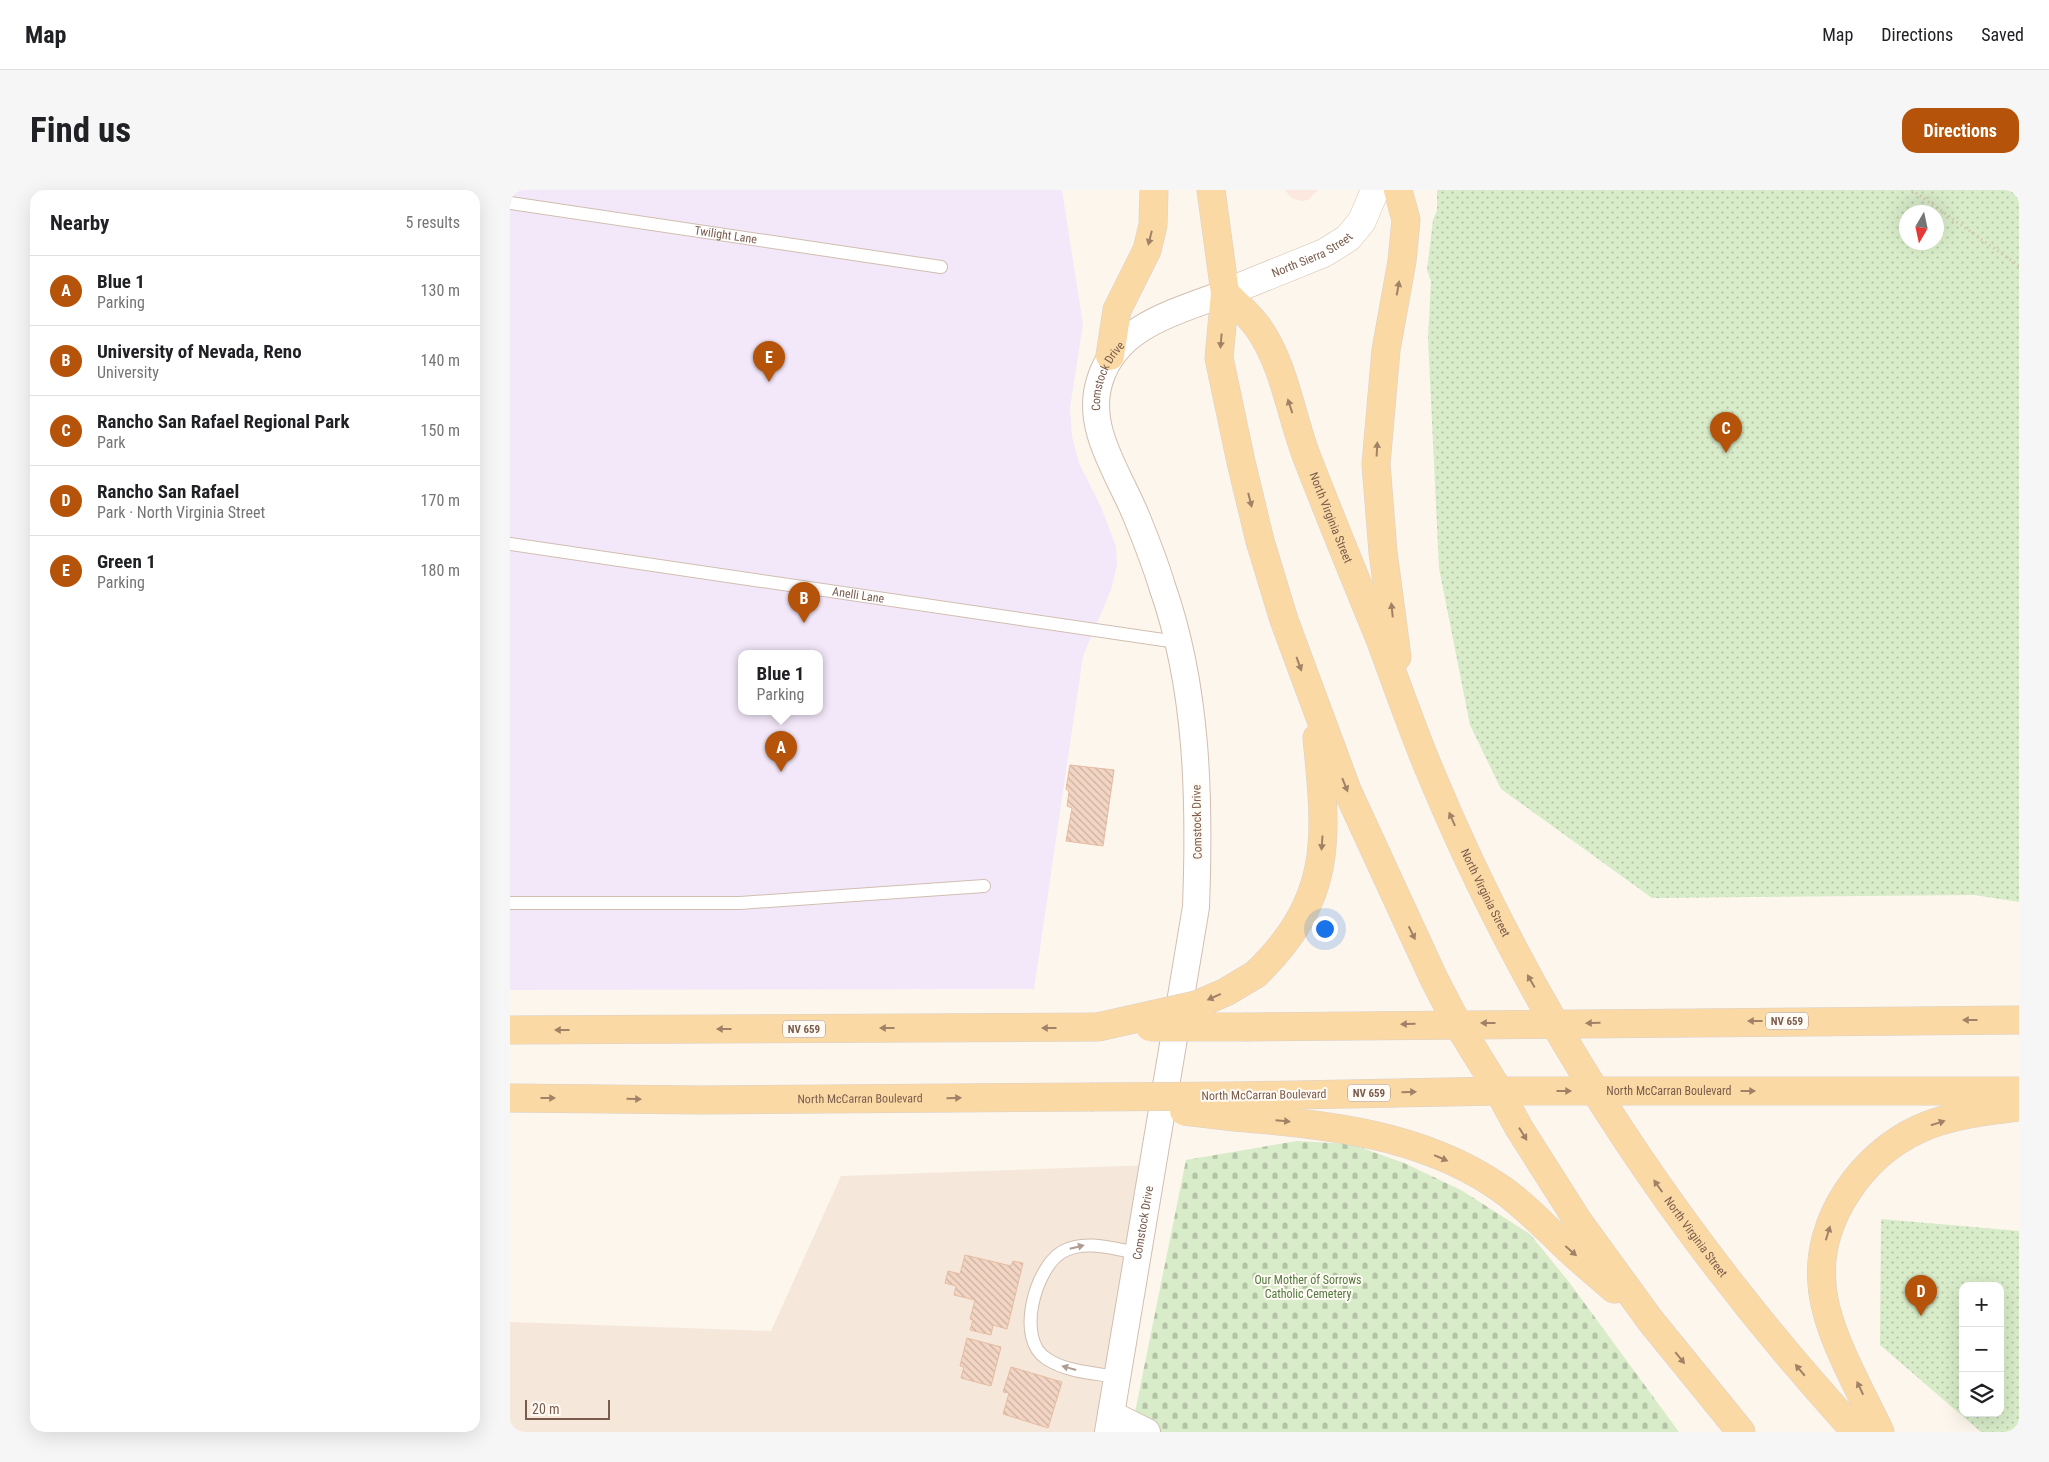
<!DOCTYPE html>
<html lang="en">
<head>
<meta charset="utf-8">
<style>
  body { margin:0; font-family:"Roboto Condensed",sans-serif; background:#f6f6f6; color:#202124 }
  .controls { position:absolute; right:15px; bottom:15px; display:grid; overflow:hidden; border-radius:10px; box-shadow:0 5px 20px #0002 }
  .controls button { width:45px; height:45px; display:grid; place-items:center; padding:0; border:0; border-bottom:1px solid #e0e0e0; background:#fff; color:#202124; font:25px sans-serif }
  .compass { position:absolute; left:1389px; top:15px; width:45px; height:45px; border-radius:50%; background:#fff; box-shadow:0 5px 20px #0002; rotate:189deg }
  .scale { position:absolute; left:15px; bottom:12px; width:85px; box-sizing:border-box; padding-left:5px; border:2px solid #7a5c4d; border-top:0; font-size:14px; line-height:18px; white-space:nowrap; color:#7a5c4d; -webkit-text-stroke:4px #fffaf3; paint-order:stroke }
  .you { position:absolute; left:814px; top:738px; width:18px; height:18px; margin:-12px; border:4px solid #fff; border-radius:50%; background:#1a73e8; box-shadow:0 0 0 8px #1a73e833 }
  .badge { display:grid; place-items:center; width:32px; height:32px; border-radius:50%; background:#b45309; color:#fff; font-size:16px; font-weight:700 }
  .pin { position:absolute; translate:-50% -41px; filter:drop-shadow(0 1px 2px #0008) }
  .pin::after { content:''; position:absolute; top:26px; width:18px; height:15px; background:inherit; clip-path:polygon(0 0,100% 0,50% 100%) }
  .popup { position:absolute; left:228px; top:460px; width:85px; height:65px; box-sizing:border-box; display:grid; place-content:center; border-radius:10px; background:#fff; filter:drop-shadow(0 1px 4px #0005); font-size:16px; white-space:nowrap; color:#757577 }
  .popup b { font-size:19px; color:#202124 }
  .popup::after { content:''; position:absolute; left:50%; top:100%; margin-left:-10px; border:10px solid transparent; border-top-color:#fff }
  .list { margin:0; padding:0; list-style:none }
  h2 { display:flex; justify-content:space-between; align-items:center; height:65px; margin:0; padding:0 20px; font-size:21px }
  h2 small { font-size:16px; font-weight:400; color:#757577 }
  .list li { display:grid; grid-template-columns:32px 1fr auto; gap:15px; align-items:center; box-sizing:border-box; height:70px; padding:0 20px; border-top:1px solid #e0e0e0 }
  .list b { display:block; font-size:19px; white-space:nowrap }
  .list p { margin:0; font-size:16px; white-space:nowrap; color:#757577 }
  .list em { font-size:16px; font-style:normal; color:#757577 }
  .icon { flex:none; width:28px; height:28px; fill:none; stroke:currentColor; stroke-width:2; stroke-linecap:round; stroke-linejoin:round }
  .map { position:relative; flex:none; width:1509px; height:1242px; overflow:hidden; border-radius:15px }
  header { display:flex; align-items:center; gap:30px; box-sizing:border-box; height:70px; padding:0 25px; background:#fff; border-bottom:1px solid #e0e0e0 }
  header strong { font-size:24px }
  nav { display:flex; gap:28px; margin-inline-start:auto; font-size:18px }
  .intro { display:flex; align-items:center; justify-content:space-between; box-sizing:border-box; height:120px; padding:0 30px }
  h1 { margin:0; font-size:35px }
  .button { padding:12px 22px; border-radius:15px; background:#b45309; color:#fff; font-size:18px; font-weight:700 }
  main { display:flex; gap:30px; padding:0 30px }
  aside { flex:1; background:#fff; border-radius:15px; box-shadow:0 5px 20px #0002 }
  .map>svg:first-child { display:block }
  .residential { fill:#f5e8da }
  .commercial { fill:#fde8e0 }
  .education { fill:#f3e8fa; fill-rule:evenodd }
  .cemetery { fill:url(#cemetery-stones) }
  .park { fill:url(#park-dots); fill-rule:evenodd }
  .building { fill:url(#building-back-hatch); stroke:#e6bba3 }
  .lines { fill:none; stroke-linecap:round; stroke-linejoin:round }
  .lane-casing { stroke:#d1beb0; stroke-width:14 }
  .street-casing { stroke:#d1beb0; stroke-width:28 }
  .secondary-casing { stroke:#d6c0b0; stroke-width:29 }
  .primary-casing { stroke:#dad1cd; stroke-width:29 }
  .path { stroke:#d9b8a5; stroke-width:3; stroke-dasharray:1 4; stroke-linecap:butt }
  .lane { stroke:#fff; stroke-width:12 }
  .street { stroke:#fff; stroke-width:26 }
  .secondary { stroke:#fff; stroke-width:28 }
  .primary { stroke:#fbd9a5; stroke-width:28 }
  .primary-bridge-casing { stroke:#dad1cd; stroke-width:29; stroke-linecap:butt }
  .primary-bridge { stroke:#fbd9a5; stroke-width:28 }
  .oneway { fill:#a18267 }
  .oneway2 { fill:#af9d94 }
  .labels { text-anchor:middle; stroke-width:4; stroke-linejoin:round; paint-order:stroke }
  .shield { fill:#fffaf3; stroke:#a28b7f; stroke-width:1 }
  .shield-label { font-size:11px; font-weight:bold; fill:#7a5c4d }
  .street-label { font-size:12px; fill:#7a5c4d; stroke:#fffaf3 }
  .park-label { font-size:12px; fill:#537a41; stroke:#fffaf3 }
</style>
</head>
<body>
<header>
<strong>Map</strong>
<nav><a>Map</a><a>Directions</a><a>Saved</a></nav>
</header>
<div class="intro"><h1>Find us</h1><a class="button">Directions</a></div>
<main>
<aside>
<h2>Nearby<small>5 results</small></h2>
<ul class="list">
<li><span class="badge">A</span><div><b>Blue 1</b><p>Parking</p></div><em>130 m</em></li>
<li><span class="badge">B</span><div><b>University of Nevada, Reno</b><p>University</p></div><em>140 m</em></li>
<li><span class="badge">C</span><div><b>Rancho San Rafael Regional Park</b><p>Park</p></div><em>150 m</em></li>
<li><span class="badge">D</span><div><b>Rancho San Rafael</b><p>Park · North Virginia Street</p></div><em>170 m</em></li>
<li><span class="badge">E</span><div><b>Green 1</b><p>Parking</p></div><em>180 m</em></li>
</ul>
</aside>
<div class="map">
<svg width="1509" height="1242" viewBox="0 0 1509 1242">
  <defs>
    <pattern id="cemetery-stones" width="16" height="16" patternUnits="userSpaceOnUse" patternTransform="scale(1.25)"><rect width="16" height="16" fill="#d8ecc9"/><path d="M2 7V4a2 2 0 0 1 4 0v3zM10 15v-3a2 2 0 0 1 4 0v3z" fill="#b4c2a5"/></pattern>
    <pattern id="park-dots" width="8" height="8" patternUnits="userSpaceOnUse" patternTransform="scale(1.25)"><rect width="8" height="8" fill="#d8ecc9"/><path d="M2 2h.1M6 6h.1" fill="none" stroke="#b4c2a5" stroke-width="1.8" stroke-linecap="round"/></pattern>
    <pattern id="building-back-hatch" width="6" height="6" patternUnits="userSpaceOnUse" patternTransform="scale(1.25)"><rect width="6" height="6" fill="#f3d5c3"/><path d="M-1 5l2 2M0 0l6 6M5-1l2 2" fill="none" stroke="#cab0a1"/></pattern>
  </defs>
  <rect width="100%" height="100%" fill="#fdf6ec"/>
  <path class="residential" d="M643 975 598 1242H0V1132L261 1141 331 986Z"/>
  <path class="commercial" d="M775 0H808L798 10 792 11 781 8Z"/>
  <path class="education" d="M0 0H552L573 134 560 218 562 246 569 273 591 317 606 356 607 375 601 400 573 466 524 799 0 800ZM232 463H310V521H232Z"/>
  <path class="cemetery" d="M787 951 841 954 894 973 951 1000 1020 1044 1059 1092 1169 1242H621L676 970Z"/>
  <path class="park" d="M927 0H1509V712L1464 705 1142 708 991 599 960 535 929 378 918 148 921 91 917 80 923 30 927 20ZM1396 22H1426V52H1396Z
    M1371 1029 1509 1041V1242H1471L1370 1155ZM1453 1096H1490V1223H1453Z"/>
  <path class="building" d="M560 575 604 580 593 656 556 651 562 618 557 616 559 602 556 599Z
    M455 1065 501 1076 503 1071 513 1073 497 1139 483 1135 481 1145 460 1140 463 1130 460 1129 465 1110 444 1105 446 1096 435 1093 438 1081 450 1084Z
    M457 1148 491 1157 481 1196 451 1188 454 1177 450 1176Z
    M501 1177 552 1192 538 1238 493 1224 499 1203 493 1202Z"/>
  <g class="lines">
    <defs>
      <g id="lane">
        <path id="s1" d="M0 13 431 77"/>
        <path id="s2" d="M0 354 667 452"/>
        <path d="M0 713H230L474 696"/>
        <path d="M607 1187C584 1183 557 1182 537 1169 505 1150 525 1078 552 1062 575 1049 604 1059 627 1063"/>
      </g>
      <g id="street">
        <path d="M601 1224 637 1242"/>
        <path id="s3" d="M598 1242 686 717C690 610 688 498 652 396 645 373 636 350 627 328 610 285 574 238 590 190 607 135 667 122 715 103"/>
      </g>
      <g id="secondary">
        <path id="s4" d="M715 103 814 63 838 48 852 31 865 0"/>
      </g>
      <g id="primary">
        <path d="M701 0 715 103 709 168 731 272 750 351 774 430 837 600 924 789 947 833 989 901 1009 938 1068 1031 1140 1130 1231 1242"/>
        <path id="s5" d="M715 103C725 113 738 124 747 136 774 173 780 222 796 265 820 327 845 388 870 449 886 492 901 536 919 579 1020 824 1167 1046 1346 1242"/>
        <path d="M600 166 607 120 637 60 643 35 644 0"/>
        <path d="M887 467 873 362 866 274 876 160 892 71 896 30 888 0"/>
        <path d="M746 784C824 708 817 649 807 548"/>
        <path d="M739 837 1509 830"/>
        <path d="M0 840 588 837"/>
        <path id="s6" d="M728 906 989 901H1509"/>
        <path id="s7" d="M0 908 192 910 581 907"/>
        <path d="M725 927C814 934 911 944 987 996 1010 1011 1030 1032 1050 1051 1067 1068 1086 1083 1104 1099"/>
        <path d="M1370 1242C1350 1199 1315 1141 1312 1094 1306 1030 1352 965 1409 939 1440 925 1476 921 1509 917"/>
      </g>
    </defs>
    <use href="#lane" class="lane-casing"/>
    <use href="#street" class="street-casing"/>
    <use href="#secondary" class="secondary-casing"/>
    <use href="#primary" class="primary-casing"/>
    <path class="path" d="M1402 0 1509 76"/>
    <use href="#lane" class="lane"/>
    <use href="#street" class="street"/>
    <use href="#secondary" class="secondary"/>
    <use href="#primary" class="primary"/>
    <defs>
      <path id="primary-bridge" d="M588 837 686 815 716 802 746 784
        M640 837H739
        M581 907 728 906
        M674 921 725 927"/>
    </defs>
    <use href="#primary-bridge" class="primary-bridge-casing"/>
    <use href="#primary-bridge" class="primary-bridge"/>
  </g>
  <defs><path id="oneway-solid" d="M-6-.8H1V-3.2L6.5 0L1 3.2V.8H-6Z" transform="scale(1.25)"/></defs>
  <g class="oneway">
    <use href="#oneway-solid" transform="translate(640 48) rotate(104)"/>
    <use href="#oneway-solid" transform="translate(888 98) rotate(-80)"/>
    <use href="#oneway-solid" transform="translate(711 151) rotate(95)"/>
    <use href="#oneway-solid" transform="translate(780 216) rotate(-108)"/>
    <use href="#oneway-solid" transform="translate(867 259) rotate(-87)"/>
    <use href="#oneway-solid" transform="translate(740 310) rotate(76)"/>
    <use href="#oneway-solid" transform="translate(882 420) rotate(-96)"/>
    <use href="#oneway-solid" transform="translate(789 474) rotate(70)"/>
    <use href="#oneway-solid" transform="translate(835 595) rotate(68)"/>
    <use href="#oneway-solid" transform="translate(942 629) rotate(-114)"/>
    <use href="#oneway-solid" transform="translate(812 653) rotate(94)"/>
    <use href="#oneway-solid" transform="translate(902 743) rotate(64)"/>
    <use href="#oneway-solid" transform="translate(1021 791) rotate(-120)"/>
    <use href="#oneway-solid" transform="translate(704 807) rotate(156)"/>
    <use href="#oneway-solid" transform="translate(1460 830) rotate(180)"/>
    <use href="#oneway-solid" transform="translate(1245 831) rotate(180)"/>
    <use href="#oneway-solid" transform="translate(978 833) rotate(-180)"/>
    <use href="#oneway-solid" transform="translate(1083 833) rotate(179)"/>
    <use href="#oneway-solid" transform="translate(898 834) rotate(179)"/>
    <use href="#oneway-solid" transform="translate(377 838) rotate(180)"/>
    <use href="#oneway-solid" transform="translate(539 838) rotate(180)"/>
    <use href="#oneway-solid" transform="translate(214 839) rotate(180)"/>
    <use href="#oneway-solid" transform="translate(52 840) rotate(180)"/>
    <use href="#oneway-solid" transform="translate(1054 901)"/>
    <use href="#oneway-solid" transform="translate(1238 901)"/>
    <use href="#oneway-solid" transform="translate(899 902) rotate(-1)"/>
    <use href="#oneway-solid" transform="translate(38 908)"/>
    <use href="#oneway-solid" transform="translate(444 908) rotate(-1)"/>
    <use href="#oneway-solid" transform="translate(124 909) rotate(1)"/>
    <use href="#oneway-solid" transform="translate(773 931) rotate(5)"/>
    <use href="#oneway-solid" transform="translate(1428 933) rotate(-18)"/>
    <use href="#oneway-solid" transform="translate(1013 944) rotate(58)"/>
    <use href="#oneway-solid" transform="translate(931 968) rotate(23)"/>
    <use href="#oneway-solid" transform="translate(1148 996) rotate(-125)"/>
    <use href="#oneway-solid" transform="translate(1318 1043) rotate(-73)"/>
    <use href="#oneway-solid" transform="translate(1061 1061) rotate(41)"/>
    <use href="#oneway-solid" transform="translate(1170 1168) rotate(51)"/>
    <use href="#oneway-solid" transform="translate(1290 1180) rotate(-130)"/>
    <use href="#oneway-solid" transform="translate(1350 1198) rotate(-115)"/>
  </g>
  <g class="oneway2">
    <use href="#oneway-solid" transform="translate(567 1057) rotate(-14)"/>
    <use href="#oneway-solid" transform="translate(559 1178) rotate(-164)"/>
  </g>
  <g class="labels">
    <g class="shield">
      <rect x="1256" y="822.5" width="42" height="17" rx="4"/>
      <rect x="273" y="830.5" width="42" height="17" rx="4"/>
      <rect x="838" y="894.5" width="42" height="17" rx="4"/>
    </g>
    <g class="shield-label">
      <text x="1277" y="835">NV 659</text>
      <text x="294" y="843">NV 659</text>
      <text x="859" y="907">NV 659</text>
    </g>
    <g class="street-label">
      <text dy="4" stroke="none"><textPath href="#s1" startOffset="218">Twilight Lane</textPath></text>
      <text dy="4" stroke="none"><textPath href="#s4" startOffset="95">North Sierra Street</textPath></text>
      <text dy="4" stroke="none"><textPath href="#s3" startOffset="1082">Comstock Drive</textPath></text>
      <text dy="4" stroke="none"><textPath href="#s5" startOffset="252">North Virginia Street</textPath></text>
      <text dy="4" stroke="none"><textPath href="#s2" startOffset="352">Anelli Lane</textPath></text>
      <text transform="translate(687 632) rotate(-91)" y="4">Comstock Drive</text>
      <text dy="4" stroke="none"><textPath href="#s5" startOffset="658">North Virginia Street</textPath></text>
      <text dy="4" stroke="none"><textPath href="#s6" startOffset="431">North McCarran Boulevard</textPath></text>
      <text transform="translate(754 905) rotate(-1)" y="4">North McCarran Boulevard</text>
      <text dy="4" stroke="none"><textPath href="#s7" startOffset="350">North McCarran Boulevard</textPath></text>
      <text dy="4" stroke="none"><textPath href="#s3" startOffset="212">Comstock Drive</textPath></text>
      <text dy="4" stroke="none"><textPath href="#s5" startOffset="1062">North Virginia Street</textPath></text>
    </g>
    <g class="park-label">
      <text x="798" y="1094">Our Mother of Sorrows<tspan x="798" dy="14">Catholic Cemetery</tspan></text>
    </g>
  </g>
</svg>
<div class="controls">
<button>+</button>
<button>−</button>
<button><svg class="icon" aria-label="layers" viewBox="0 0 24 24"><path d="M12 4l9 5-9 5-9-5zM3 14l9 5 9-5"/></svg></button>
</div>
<svg class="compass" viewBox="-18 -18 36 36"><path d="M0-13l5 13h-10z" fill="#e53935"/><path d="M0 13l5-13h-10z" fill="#757577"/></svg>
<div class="scale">20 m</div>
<div class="you"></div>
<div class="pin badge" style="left:271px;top:582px">A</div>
<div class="popup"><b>Blue 1</b>Parking</div>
<div class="pin badge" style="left:294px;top:433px">B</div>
<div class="pin badge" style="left:1216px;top:263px">C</div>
<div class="pin badge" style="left:1411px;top:1126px">D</div>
<div class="pin badge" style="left:259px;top:192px">E</div>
</div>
</main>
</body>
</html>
